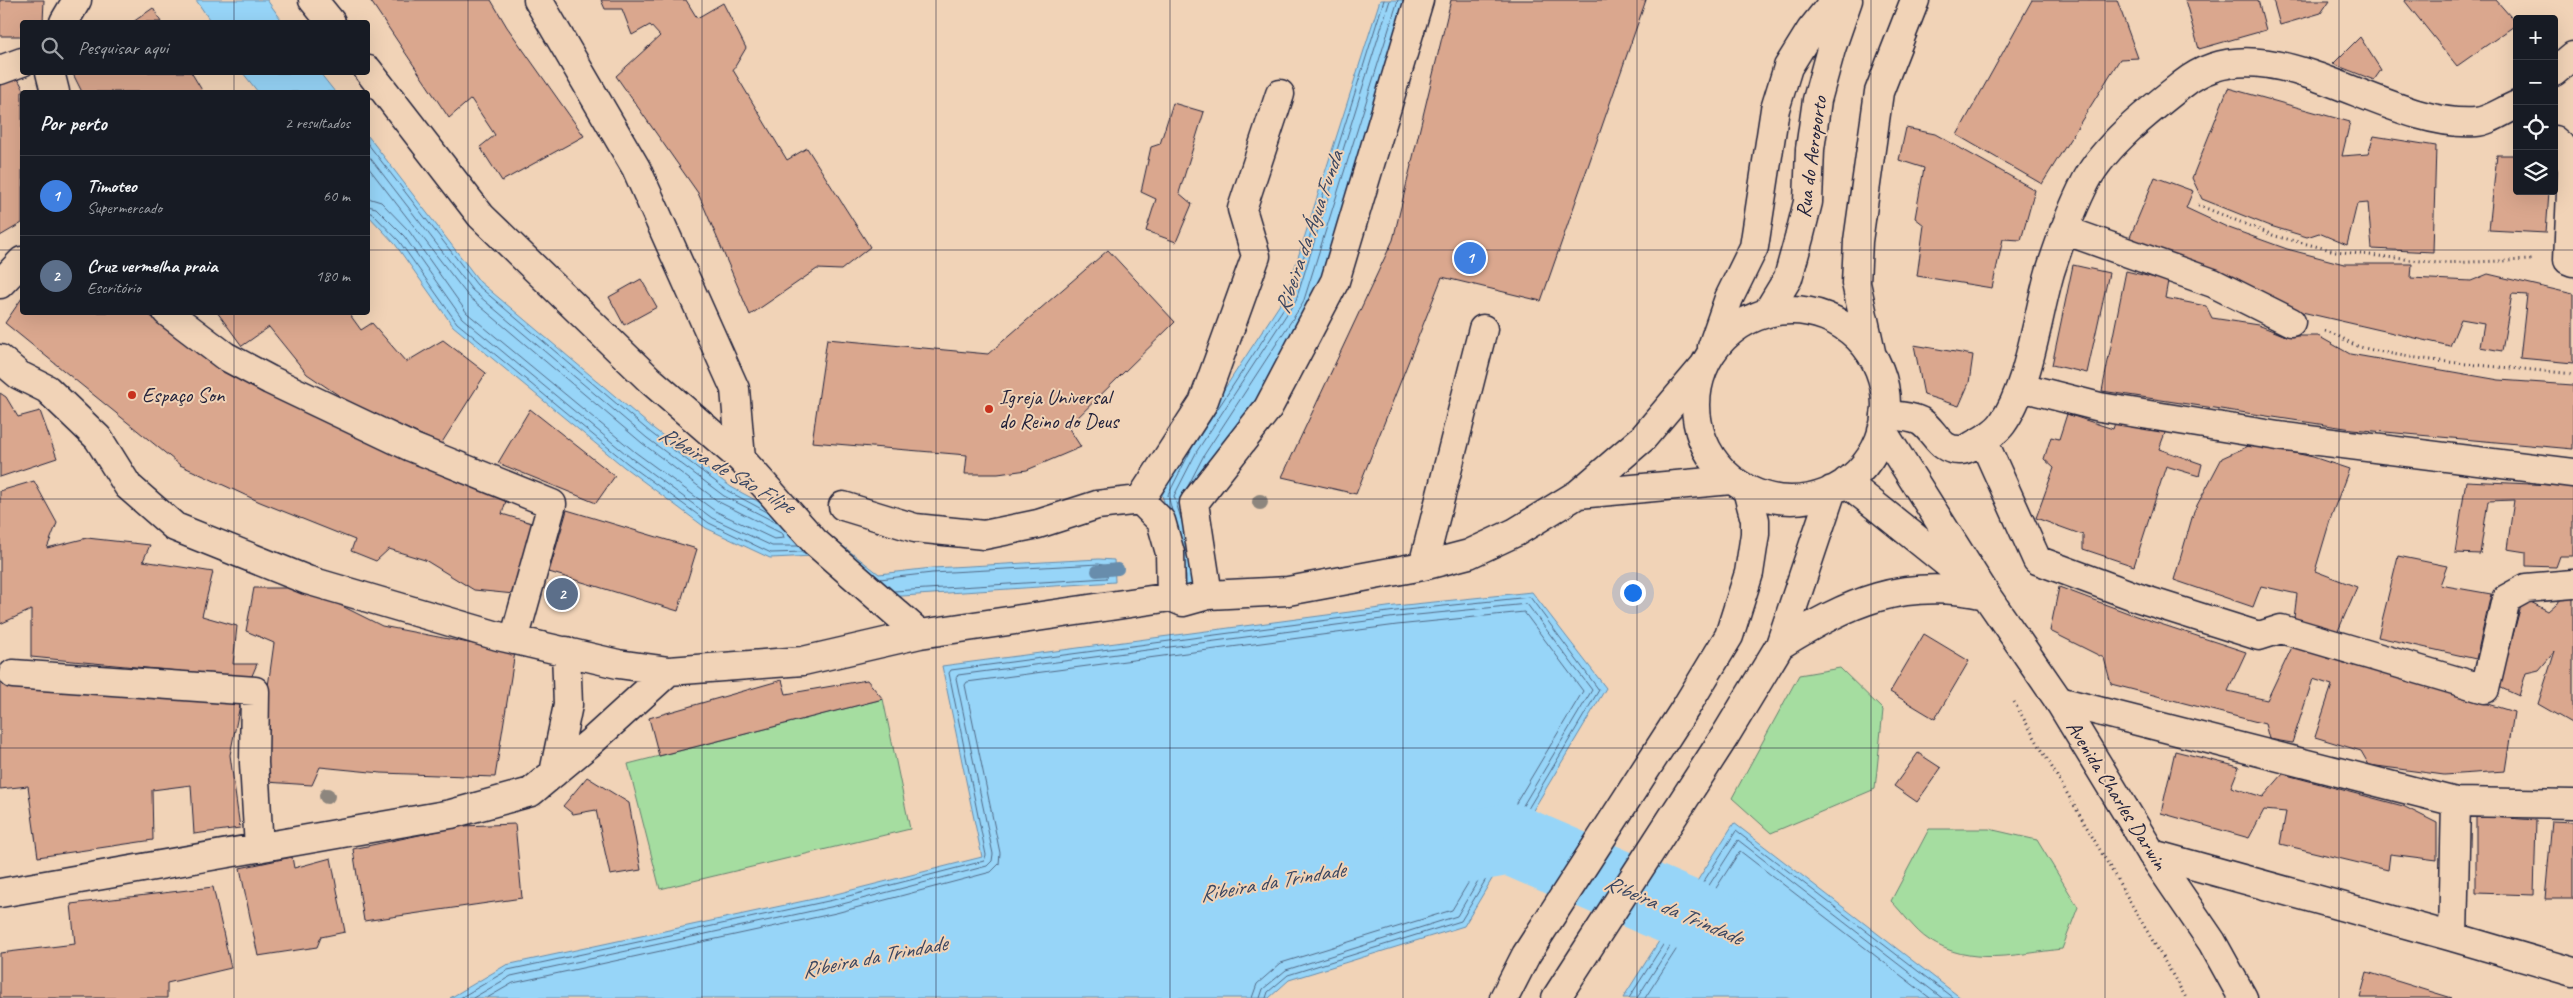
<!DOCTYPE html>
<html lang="pt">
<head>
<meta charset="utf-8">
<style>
  body { margin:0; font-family:Caveat,sans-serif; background:#242831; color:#f1f3f6 }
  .controls { position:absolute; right:15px; top:15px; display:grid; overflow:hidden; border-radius:5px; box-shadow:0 5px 20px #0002 }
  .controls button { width:45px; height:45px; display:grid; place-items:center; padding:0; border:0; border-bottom:1px solid #363941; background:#171b24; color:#f1f3f6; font:25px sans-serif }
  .you { position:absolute; left:1632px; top:592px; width:18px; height:18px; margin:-12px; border:4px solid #fff; border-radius:50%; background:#1a73e8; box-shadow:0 0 0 8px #1a73e833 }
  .badge { display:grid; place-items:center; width:32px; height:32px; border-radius:50%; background:#c8321e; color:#fff; font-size:16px; font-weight:700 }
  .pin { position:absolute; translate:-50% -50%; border:2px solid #fff; box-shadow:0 1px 5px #0006 }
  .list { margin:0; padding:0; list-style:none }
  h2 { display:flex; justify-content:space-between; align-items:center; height:65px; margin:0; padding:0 20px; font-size:21px }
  h2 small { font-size:16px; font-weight:400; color:#9ea1a6 }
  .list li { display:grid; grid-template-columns:32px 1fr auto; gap:15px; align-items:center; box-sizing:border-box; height:80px; padding:0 20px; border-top:1px solid #363941 }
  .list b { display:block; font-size:19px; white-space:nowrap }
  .list p { margin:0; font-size:16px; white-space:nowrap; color:#9ea1a6 }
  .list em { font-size:16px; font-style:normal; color:#9ea1a6 }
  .icon { flex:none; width:28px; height:28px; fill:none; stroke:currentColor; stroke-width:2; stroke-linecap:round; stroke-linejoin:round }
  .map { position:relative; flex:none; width:2573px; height:998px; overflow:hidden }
  .search { position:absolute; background:#171b24; box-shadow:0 5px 20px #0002; left:20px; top:20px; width:350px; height:55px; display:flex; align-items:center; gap:12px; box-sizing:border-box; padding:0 18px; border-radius:5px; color:#9ea1a6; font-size:19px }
  .panel { position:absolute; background:#171b24; box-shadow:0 5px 20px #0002; left:20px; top:90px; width:350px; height:225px; border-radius:5px }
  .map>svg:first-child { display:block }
  .green { fill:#a5dda0; stroke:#64806e }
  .water { fill:#97d5f8; stroke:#688dac }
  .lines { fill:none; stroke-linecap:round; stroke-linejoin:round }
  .shore { stroke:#516a87; stroke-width:1 }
  .stream { stroke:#688dac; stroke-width:12 }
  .river { stroke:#97d5f8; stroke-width:72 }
  .building { fill:#daa78e; stroke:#22223b }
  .minor-casing { stroke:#22223b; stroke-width:31 }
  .major-casing { stroke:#22223b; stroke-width:31 }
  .path { stroke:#22223b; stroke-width:3; stroke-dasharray:1 4; stroke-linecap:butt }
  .minor { stroke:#f1d3b7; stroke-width:28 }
  .major { stroke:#f1d3b7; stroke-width:28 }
  .tree { fill:#8d867e }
  .grid { fill:none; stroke:#22223b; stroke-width:1; stroke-opacity:0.55 }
  .poi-dot { fill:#c8321e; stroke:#f1d3b7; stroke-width:2 }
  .labels { text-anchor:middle; stroke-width:4; stroke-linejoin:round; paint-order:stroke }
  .street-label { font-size:21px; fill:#22223b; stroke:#f1d3b7 }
  .poi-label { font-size:21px; fill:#22223b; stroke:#f1d3b7; text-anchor:start }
  .water-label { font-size:22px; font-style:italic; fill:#394661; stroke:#f1d3b7 }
</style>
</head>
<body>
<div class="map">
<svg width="2573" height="998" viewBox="0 0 2573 998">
  <rect width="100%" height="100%" fill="#f1d3b7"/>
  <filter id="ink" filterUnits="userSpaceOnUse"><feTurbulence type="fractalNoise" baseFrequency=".02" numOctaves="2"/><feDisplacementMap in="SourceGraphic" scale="10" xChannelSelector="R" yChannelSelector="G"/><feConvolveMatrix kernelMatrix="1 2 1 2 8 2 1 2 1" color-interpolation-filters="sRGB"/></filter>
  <g filter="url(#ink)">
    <path class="green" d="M1840 668 1883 710 1875 789 1771 833 1732 798 1799 675Z
      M883 699 910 829 660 889 628 764Z
      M1929 829H1989L2037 840 2078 907 2062 949C2016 954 1970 967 1929 940 1915 931 1903 913 1891 901Z"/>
    <path class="water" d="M196 0H267L283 22H211Z
      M1380 0H1432L1354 260 1209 501 1200 527 1206 608 1187 611 1186 576 1162 495 1187 446 1286 295Z
      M243 73H320L335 92H258Z
      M368 136 480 282 654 429 731 487 774 510 822 530 879 574 932 568 1099 559 1114 560 1115 582 887 597 815 556 770 558 706 528 624 467 453 326 395 244 368 215Z
      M1532 592 1606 688 1464 926 1289 980 1269 998H450L506 965 832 895 982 857 942 666 1395 606Z
      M1734 823 1961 998H1623Z"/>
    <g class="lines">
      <path class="shore" d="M368 144 477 285 651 433 728 491 769 513
        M368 155 472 290 647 438 724 496 779 524
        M368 167 468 296 642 443 719 502 783 534 784 538 774 539 715 511 635 452 467 313 409 231 381 202 368 198
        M368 206 376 208 404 236 462 318 631 458 712 518 772 546H798
        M368 212 373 214 399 241 457 323 627 463 709 523 771 553 804 552
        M1187 488 1204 455 1303 303 1398 0
        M1172 511 1168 495 1192 448 1291 297 1384 0
        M1182 522 1174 496 1197 451 1296 300 1390 0
        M880 579 932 573 1099 564 1109 567 1107 578 894 591
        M460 998 508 970 833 900 984 861 986 855 949 673 951 670 1396 611 1530 597 1599 690 1461 921 1288 975 1268 992 1266 998
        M473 998 511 976 835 906 987 866 992 861 993 854 956 678 958 675 1397 617 1527 604 1592 690 1457 916 1286 970 1263 989 1260 998
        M487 998 513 983 836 913 991 872 999 864 1000 853 965 685 967 682 1397 625 1524 612 1583 691 1452 910 1281 963 1257 984 1252 998
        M1629 998 1736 831 1953 998
        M1637 998 1738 840 1942 998
        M1645 998 1740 851 1930 998"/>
      <path class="stream" d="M1097 571 1118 569"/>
      <path class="river" d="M1416 856 1510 839 1843 982 1864 998"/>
    </g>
    <path class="building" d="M0 0H44L43 22H22V36H0Z
      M370 0H491L507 27 584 136 502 181 480 147 495 135 471 99 449 118Z
      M601 0H686L697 18 723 3 746 48 733 70 787 160 807 148 870 247 841 270 817 269 750 315 698 193 616 76 660 36 650 25 632 35 622 9H605Z
      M1451 0H1646L1541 301 1442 277 1356 494 1282 477 1393 240Z
      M2032 0H2117L2138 58 2120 59 2042 184 1957 135Z
      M2185 0H2258L2266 30 2199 49Z
      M2273 0H2330L2321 13 2280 25Z
      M2404 0H2496L2517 24 2457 66Z
      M153 8 161 22H133Z
      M2360 37 2381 70 2374 80 2333 64Z
      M72 72H191L203 92H82Z
      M16 75 25 92H22V223L0 236V83Z
      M2228 88 2350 122 2342 156 2368 154 2374 136 2436 146 2433 252 2372 249 2368 203 2357 204 2347 245 2319 233 2307 237 2267 225 2202 199 2192 178Z
      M1173 103 1204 112 1179 193 1192 204 1176 242 1146 231 1156 199 1141 192 1151 147 1160 144Z
      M1906 128 1935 134 2035 190 2021 240 2003 239 1992 288 1917 276 1924 225 1915 218 1924 168 1899 160Z
      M2497 155H2517V191H2549L2546 233 2489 230Z
      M2155 177 2193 191 2186 208 2229 228 2287 249 2344 264H2412L2411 278 2471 281 2488 274 2573 294V363L2520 358 2527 295 2512 294 2502 351 2480 347 2484 323 2461 319 2450 346 2293 310 2128 242Z
      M1108 250 1175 322 1068 427 1081 447 1027 470 998 474H965L967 455 812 442 827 339 988 354Z
      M2073 265 2109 273 2087 373 2052 365Z
      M2126 271 2168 281 2165 298 2206 306 2212 318 2258 325 2286 336H2318L2350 354 2499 380 2573 385V449L2352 429 2102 391Z
      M641 279 657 307 624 325 609 297Z
      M22 298V312H145L226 373 311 414 508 494 502 514 535 524 514 594 474 590 425 560 389 549 376 561 351 551 355 540 260 502 180 465 5 323Z
      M217 312H348L361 330 372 323 406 362 443 340 486 373 441 444 347 401 307 374 269 327 242 346Z
      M1914 345 1973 355 1969 383 1959 406 1924 395Z
      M0 393 6 397 18 417 40 411 57 458 0 477Z
      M530 409 615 476 596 503 498 463Z
      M2067 414 2113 429 2117 417 2165 433 2159 449 2202 464 2199 476 2166 466 2134 566 2083 549V535L2036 518 2054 468 2044 459 2051 437 2059 439Z
      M2253 444 2313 457 2349 469 2331 517 2315 571 2357 587 2338 631 2294 618 2297 594 2261 586 2253 607 2174 580 2194 511 2222 458Z
      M34 481 57 523 47 548 87 538 150 545 143 561 213 572 202 616 237 626 233 664H257L251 678 31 657V610L0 624V491Z
      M2466 481 2573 486V556H2560L2556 567 2526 566V552L2507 549 2514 500 2488 501 2480 554 2455 553Z
      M567 510 697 549 678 611 549 572Z
      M2398 556 2447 566 2440 585 2491 594 2476 659 2378 637Z
      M2059 587 2136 616 2246 652 2228 691 2267 700 2293 645 2514 712 2505 771 2444 775 2369 765 2361 751 2315 737 2332 685 2313 679 2292 743 2269 739 2265 724 2111 684 2104 658 2050 631Z
      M254 588H293L328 599 382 626 515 652 495 777 381 773 320 767 312 785 266 782V701L274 643 246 631Z
      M2573 596V724L2538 704 2555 651 2539 670 2526 673 2519 696 2499 687 2523 598 2548 611 2564 597Z
      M1924 634 1969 661 1935 719 1890 692Z
      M0 679 241 700 230 755 240 828 194 834 191 785 152 790 153 840 38 857 28 786 0 789Z
      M782 680 786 694 867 680 883 699 659 756 649 718Z
      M2175 751 2239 767 2231 787 2263 797 2283 774 2403 806 2437 823V860L2390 854 2388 870 2280 844 2286 812 2264 810 2249 838 2161 813Z
      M1918 753 1941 768 1917 802 1894 786Z
      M587 777 629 803 641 870 610 875 596 810 573 814 563 806Z
      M2476 816 2536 820 2534 895 2476 893Z
      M2552 821 2573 822V899H2545Z
      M515 824 522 898 364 921 353 849 462 826Z
      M292 857 294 868 331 858 345 932 321 937 317 947 258 956 240 868Z
      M213 887 231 968 167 983V998H0V953L75 944 71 904Z
      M2367 972 2452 998H2360Z"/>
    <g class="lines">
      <defs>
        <path id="minor" d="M313 0 331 22
          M538 0 636 168 735 389 741 459 815 542 920 634
          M64 22 77 0
          M0 70 22 62
          M368 70 481 216 650 380 741 459
          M50 72 55 92
          M2554 72 2573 56
          M2554 140 2567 151 2572 169 2568 260 2573 262
          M2064 230 2213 283 2291 322
          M0 284 22 261
          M167 312 225 356 270 380 411 447 552 504 514 640
          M0 359 19 375 47 389 98 438 128 486 175 527 307 580 498 636 618 664 669 671 803 661 920 634 1171 597 1183 602 1208 595 1288 591 1423 566 1469 554 1516 532 1578 494 1643 438 1703 367
          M2021 387 2100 407 2278 436 2573 473
          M1885 415C1896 416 1910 416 1920 421 1936 431 1938 451 1961 450 1967 450 1973 445 1977 443 1985 439 1997 431 2002 424 2029 387 2037 317 2050 272 2060 241 2071 210 2086 181 2106 144 2150 110 2183 84 2267 16 2383 129 2476 122 2489 121 2504 110 2517 105
          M1983 440 2037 560 2139 598 2259 636 2281 629 2485 689 2506 599 2526 588 2573 584
          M1578 494 1731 480
          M1140 500 1203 403 1256 256 1242 209 1280 94
          M843 506 915 528 984 535 1038 524 1097 505 1140 500 1161 521 1170 553 1171 597
          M1423 566 1483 329
          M1208 595 1194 503 1268 408 1335 281 1419 0
          M13 674 255 691 254 763 259 848
          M2059 701 2456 802
          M554 773 568 705 566 651
          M2152 854 2453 937 2456 802 2573 804
          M0 893 451 814 531 792 591 742 669 671
          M2453 937 2573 972"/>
        <path id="major" d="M1696 405a95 95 0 1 1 190 0a95 95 0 1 1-190 0Z
          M1768 311 1788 278 1799 238 1808 202 1810 149 1817 100 1831 49 1848 0
          M1712 347 1729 298 1754 247 1775 109 1788 67 1811 30 1835 0
          M1871 352 1856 283 1858 241 1879 92 1915 0
          M1882 430 1986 595 2059 701 2152 854 2212 942 2243 998
          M1846 482 1969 581
          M1780 645C1849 602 1903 577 1986 595
          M1504 998 1526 955 1686 707 1729 636 1749 573 1755 534V520L1747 490
          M1556 998 1725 736 1780 645 1832 490"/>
      </defs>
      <use href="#minor" class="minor-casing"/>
      <use href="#major" class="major-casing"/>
      <path class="path" d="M2198 205 2275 236 2335 251 2438 263 2533 260
        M2325 331C2338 334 2348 343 2360 347 2429 364 2502 366 2573 374
        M2014 702 2186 998"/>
      <use href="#minor" class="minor"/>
      <use href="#major" class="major"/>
    </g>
    <g class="tree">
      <circle cx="1260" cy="502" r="8"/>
      <circle cx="327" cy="796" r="8"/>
    </g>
  </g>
  <path class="grid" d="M234 0V22M468 0V998M702 0V998M936 0V998M1170 0V998M1403 0V998M1637 0V998M1871 0V998M2105 0V998M2339 0V998M234 72V92M0 250H22M368 250H2573M234 312V998M0 499H2573M0 748H2573"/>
  <g class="poi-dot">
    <circle cx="132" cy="395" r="5"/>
    <circle cx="989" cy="409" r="5"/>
  </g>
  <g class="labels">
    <g class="street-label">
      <text transform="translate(1811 157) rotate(-82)" y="7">Rua do Aeroporto</text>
      <text transform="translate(2117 795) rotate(58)" y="7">Avenida Charles Darwin</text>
    </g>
    <g class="poi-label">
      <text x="142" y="402">Espaço Son</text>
      <text x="999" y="404">Igreja Universal<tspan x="999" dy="24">do Reino do Deus</tspan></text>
    </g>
    <g class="water-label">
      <text transform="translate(1308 232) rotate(-71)" y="8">Ribeira da Água Funda</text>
      <text transform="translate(727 469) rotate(30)" y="8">Ribeira de São Filipe</text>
      <text transform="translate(1272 881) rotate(-10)" y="8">Ribeira da Trindade</text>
      <text transform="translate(1674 909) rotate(23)" y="8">Ribeira da Trindade</text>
      <text transform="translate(874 956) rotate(-11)" y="8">Ribeira da Trindade</text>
    </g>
  </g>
</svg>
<div class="controls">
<button>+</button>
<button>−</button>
<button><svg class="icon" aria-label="locate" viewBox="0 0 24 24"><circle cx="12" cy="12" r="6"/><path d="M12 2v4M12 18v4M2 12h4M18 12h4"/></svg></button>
<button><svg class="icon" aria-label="layers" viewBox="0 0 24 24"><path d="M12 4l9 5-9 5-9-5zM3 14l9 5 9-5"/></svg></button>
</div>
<div class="you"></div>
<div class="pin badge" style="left:1470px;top:258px;background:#3f7fe0">1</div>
<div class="pin badge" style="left:562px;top:594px;background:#5c6f8a">2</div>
<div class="search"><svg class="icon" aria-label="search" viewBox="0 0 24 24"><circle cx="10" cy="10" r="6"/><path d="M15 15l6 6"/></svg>Pesquisar aqui</div>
<section class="panel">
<h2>Por perto<small>2 resultados</small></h2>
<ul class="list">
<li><span class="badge" style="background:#3f7fe0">1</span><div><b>Timoteo</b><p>Supermercado</p></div><em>60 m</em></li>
<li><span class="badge" style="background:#5c6f8a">2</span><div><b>Cruz vermelha praia</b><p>Escritório</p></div><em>180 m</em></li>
</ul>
</section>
</div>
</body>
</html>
